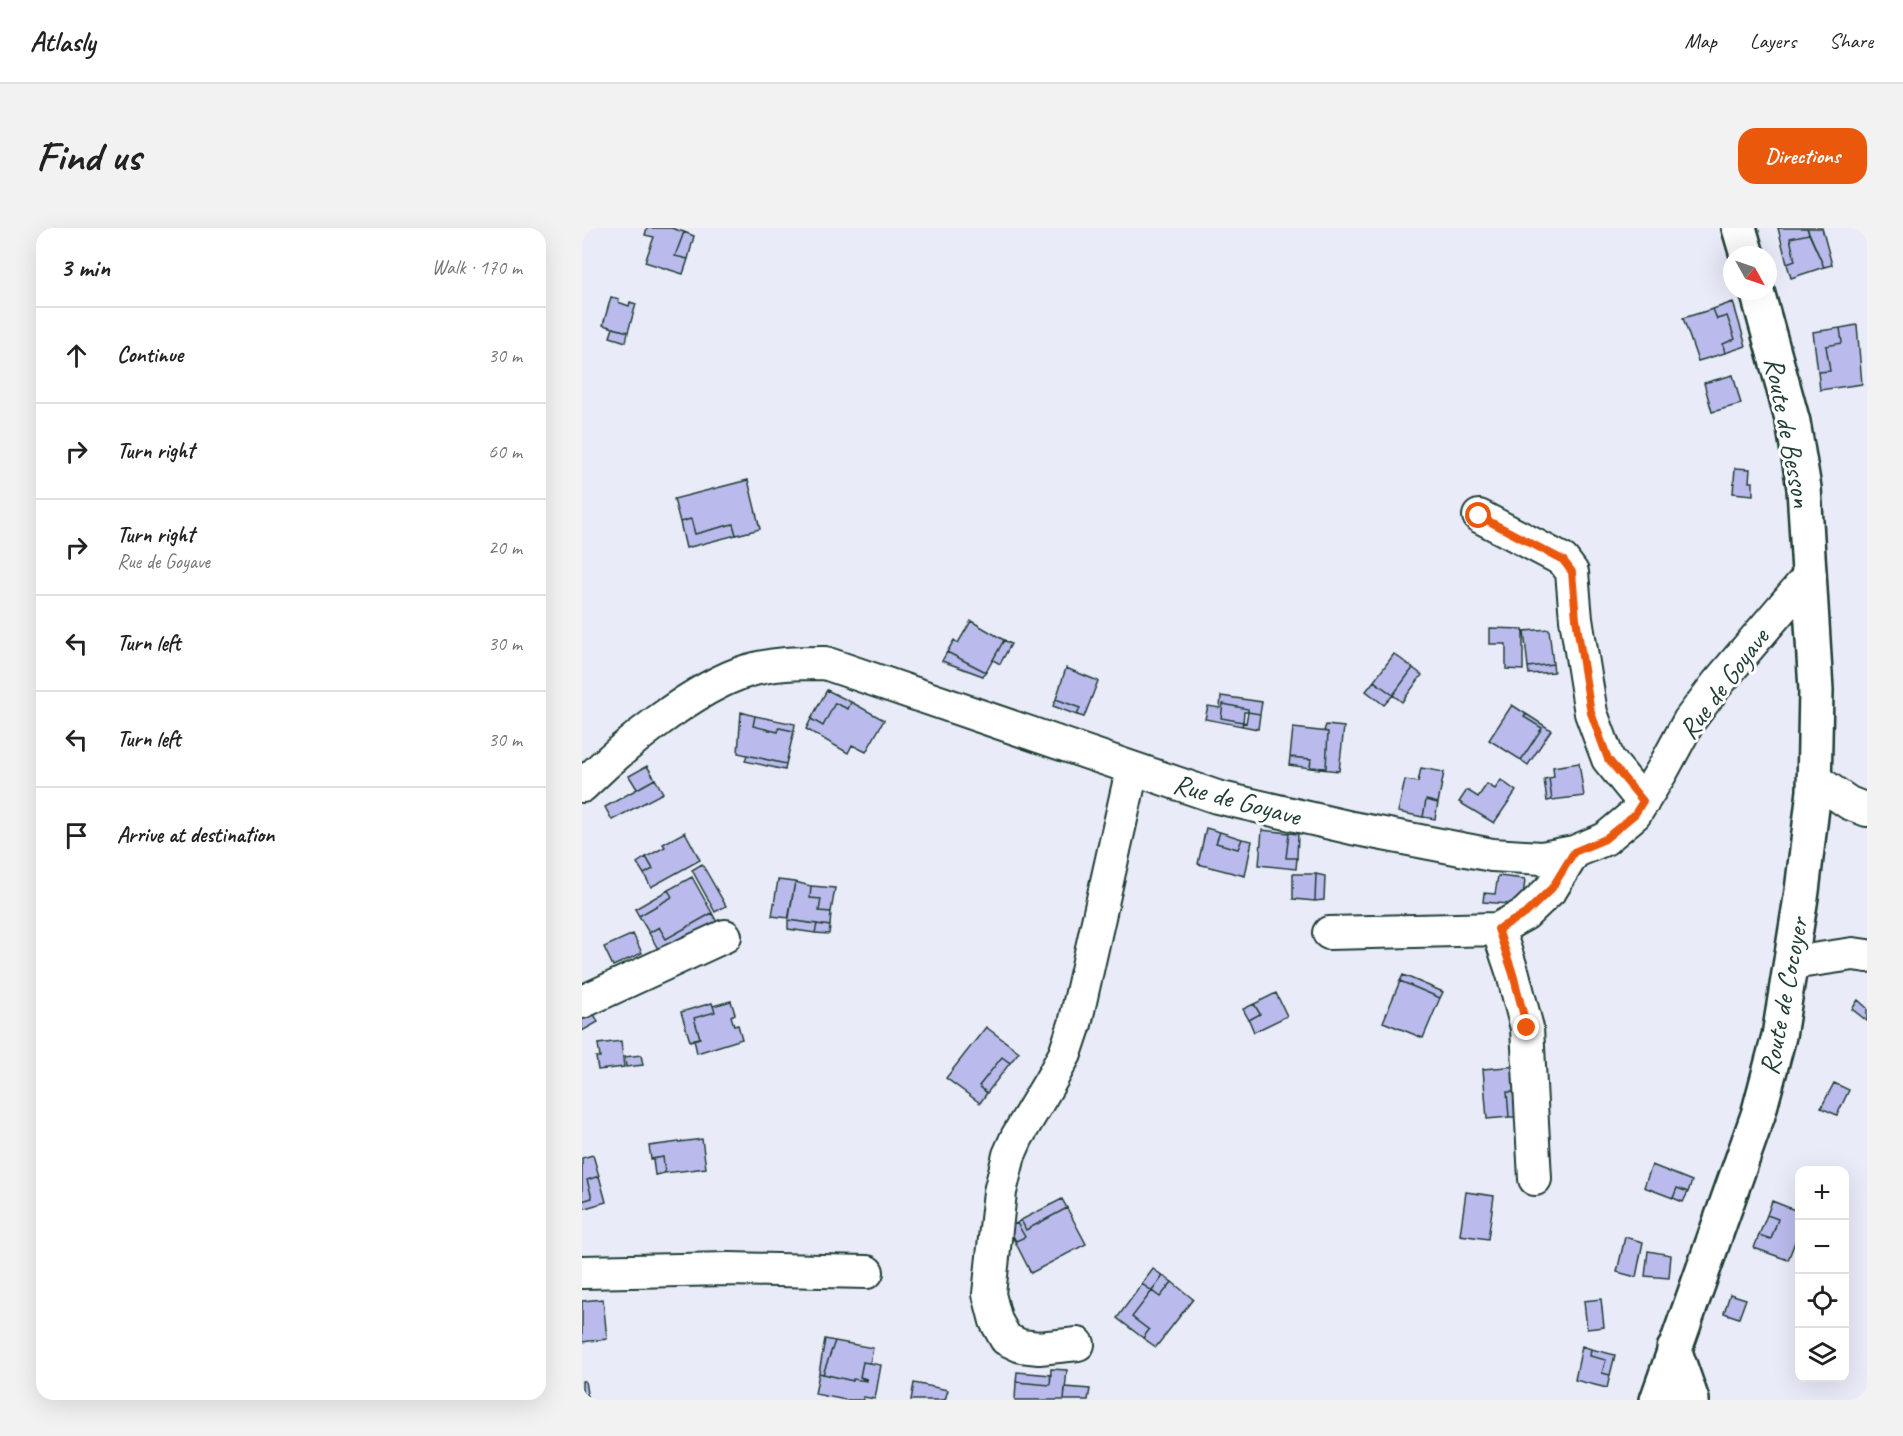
<!DOCTYPE html>
<html lang="en">
<head>
<meta charset="utf-8">
<style>
  body { margin:0; font-family:Caveat,sans-serif; background:#f2f2f2; color:#222 }
  .controls { position:absolute; right:18px; bottom:18px; display:grid; overflow:hidden; border-radius:12px; box-shadow:0 6px 24px #0002 }
  .controls button { width:54px; height:54px; display:grid; place-items:center; padding:0; border:0; border-bottom:2px solid #e0e0e0; background:#fff; color:#222; font:30px sans-serif }
  .compass { position:absolute; left:1141px; top:18px; width:54px; height:54px; border-radius:50%; background:#fff; box-shadow:0 6px 24px #0002; rotate:130deg }
  .stop { position:absolute; width:18px; height:18px; margin:-14px; border:4px solid #ea580c; border-radius:50%; background:#fff }
  .stop.end { background:#ea580c; border-color:#fff; box-shadow:0 2px 6px #0008 }
  .list { margin:0; padding:0; list-style:none }
  h2 { display:flex; justify-content:space-between; align-items:center; height:78px; margin:0; padding:0 24px; font-size:26px }
  h2 small { font-size:20px; font-weight:400; color:#767676 }
  .list li { display:grid; grid-template-columns:39px 1fr auto; gap:18px; align-items:center; box-sizing:border-box; height:96px; padding:0 24px; border-top:2px solid #e0e0e0 }
  .list b { display:block; font-size:22px; white-space:nowrap }
  .list p { margin:0; font-size:20px; white-space:nowrap; color:#767676 }
  .list em { font-size:20px; font-style:normal; color:#767676 }
  .icon { flex:none; width:33px; height:33px; fill:none; stroke:currentColor; stroke-width:2; stroke-linecap:round; stroke-linejoin:round }
  .map { position:relative; flex:none; width:1285px; height:1172px; overflow:hidden; border-radius:18px }
  header { display:flex; align-items:center; gap:36px; box-sizing:border-box; height:84px; padding:0 30px; background:#fff; border-bottom:2px solid #e0e0e0 }
  header strong { font-size:28px }
  nav { display:flex; gap:33px; margin-inline-start:auto; font-size:21px }
  .intro { display:flex; align-items:center; justify-content:space-between; box-sizing:border-box; height:144px; padding:0 36px }
  h1 { margin:0; font-size:42px }
  .button { padding:15px 27px; border-radius:18px; background:#ea580c; color:#fff; font-size:21px; font-weight:700 }
  main { display:flex; gap:36px; padding:0 36px }
  aside { flex:1; background:#fff; border-radius:18px; box-shadow:0 6px 24px #0002 }
  .map>svg:first-child { display:block }
  .building { fill:#babbec; stroke:#1f3d34; stroke-width:1.5 }
  .lines { fill:none; stroke-linecap:round; stroke-linejoin:round }
  .street-casing { stroke:#1f3d34; stroke-width:36 }
  .secondary-casing { stroke:#1f3d34; stroke-width:38 }
  .street { stroke:#fff; stroke-width:32 }
  .secondary { stroke:#fff; stroke-width:33 }
  .route { stroke:#ea580c; stroke-width:8 }
  .labels { text-anchor:middle; stroke-width:6; stroke-linejoin:round; paint-order:stroke }
  .street-label { font-size:28px; fill:#1f3d34; stroke:#fff }
</style>
</head>
<body>
<header>
<strong>Atlasly</strong>
<nav><a>Map</a><a>Layers</a><a>Share</a></nav>
</header>
<div class="intro"><h1>Find us</h1><a class="button">Directions</a></div>
<main>
<aside>
<h2>3 min<small>Walk · 170 m</small></h2>
<ul class="list">
<li><svg class="icon" aria-label="ahead" viewBox="0 0 24 24"><path d="M12 20V5M6 11l6-6 6 6"/></svg><div><b>Continue</b></div><em>30 m</em></li>
<li><svg class="icon" aria-label="right" viewBox="0 0 24 24"><path d="M7 20v-9h11M14 6l5 5-5 5"/></svg><div><b>Turn right</b></div><em>60 m</em></li>
<li><svg class="icon" aria-label="right" viewBox="0 0 24 24"><path d="M7 20v-9h11M14 6l5 5-5 5"/></svg><div><b>Turn right</b><p>Rue de Goyave</p></div><em>20 m</em></li>
<li><svg class="icon" aria-label="left" viewBox="0 0 24 24"><path d="M17 20v-9H6M10 6l-5 5 5 5"/></svg><div><b>Turn left</b></div><em>30 m</em></li>
<li><svg class="icon" aria-label="left" viewBox="0 0 24 24"><path d="M17 20v-9H6M10 6l-5 5 5 5"/></svg><div><b>Turn left</b></div><em>30 m</em></li>
<li><svg class="icon" aria-label="arrive" viewBox="0 0 24 24"><path d="M6 21V4h12l-3 4 3 4H6"/></svg><div><b>Arrive at destination</b></div></li>
</ul>
</aside>
<div class="map">
<svg width="1285" height="1172" viewBox="0 0 1285 1172">
  <rect width="100%" height="100%" fill="#eaebf9"/>
  <filter id="ink" filterUnits="userSpaceOnUse"><feTurbulence type="fractalNoise" baseFrequency=".0167" numOctaves="2"/><feDisplacementMap in="SourceGraphic" scale="12" xChannelSelector="R" yChannelSelector="G"/><feConvolveMatrix kernelMatrix="1 2 1 2 8 2 1 2 1" color-interpolation-filters="sRGB"/></filter>
  <g filter="url(#ink)">
    <path class="building" d="M65 0H89L102 4 93 28 106 31 101 46 63 34 72 9 63 7Z
      M1196 0H1225L1227 6 1208 10 1213 33 1205 36Z
      M1225 0H1240L1250 37 1242 39Z
      M102 4 112 8 106 31 93 28Z
      M1227 6 1242 39 1209 50 1205 36 1213 33 1208 10Z
      M29 69 37 71 36 74 47 78 48 74 54 76 46 104 21 97Z
      M1151 74 1164 118 1143 125 1141 116 1153 111 1145 88 1135 91 1131 81Z
      M1131 81 1135 91 1145 88 1153 111 1141 116 1143 125 1116 133 1101 90Z
      M1275 97 1280 156 1238 162 1236 144 1248 143 1244 118 1260 115 1258 100Z
      M31 100 46 104 44 114 28 109Z
      M1258 100 1260 115 1244 118 1248 143 1236 144 1231 104Z
      M1151 147 1159 176 1130 184 1122 155Z
      M1153 240 1168 241 1167 254H1171V267L1151 265Z
      M166 252 178 301 154 307 151 296 113 306 109 291 98 294 92 271Z
      M109 291 113 306 151 296 154 307 104 320 98 294Z
      M389 393 422 412 404 444 365 424 372 412 376 415Z
      M908 400 941 401V442L924 441V416H908Z
      M967 401 971 436 946 439 942 403Z
      M422 412 429 416 418 436 411 432Z
      M365 424 404 444 401 448 360 433Z
      M812 426 831 440 811 467 792 453Z
      M971 436 972 444 947 446 946 439Z
      M484 440 516 453 502 489 495 487 498 480 474 471Z
      M831 440 840 447 820 474 811 467Z
      M792 453 811 467 802 477 784 463Z
      M245 462 269 474 266 481 253 475 241 498 229 491Z
      M639 468 680 474 678 486 666 484V481L641 476 639 490 661 494 660 498 623 491 626 478 638 480Z
      M474 471 498 480 495 487 471 478Z
      M269 474 302 492 284 524 270 517 266 525 224 501 229 491 241 498 253 475 266 481Z
      M641 476 666 481V484H662L661 494 639 490Z
      M930 477 944 486 942 489 960 500 939 532 907 512Z
      M159 484 173 488 171 498 196 504 197 500 212 503 204 536 156 525Z
      M666 484 678 486 676 501 660 498 661 494 664 495Z
      M944 486 969 502 946 537 939 532 960 500 942 489Z
      M173 488 213 496 212 503 197 500 196 504 171 498Z
      M744 497 762 499 757 543 728 540H744L746 504 742 503Z
      M711 500 746 504 744 540 728 539 729 531 708 529Z
      M165 527 204 536 203 542 163 533Z
      M708 529 729 531 728 540 707 537Z
      M997 535 1002 568 970 572 967 550 972 549 971 539Z
      M65 538 73 551 55 561 47 548Z
      M839 540 862 544 856 575 844 572 841 589 816 584 823 552 836 554Z
      M967 550 970 572 965 573 962 551Z
      M73 551 81 565 30 592 23 579Z
      M919 552 934 563 912 595 877 574 885 562 896 569 905 556 913 561Z
      M844 572 856 575 853 591 841 589Z
      M624 600 638 604 634 615 656 621 660 611 670 613 663 648 616 636Z
      M680 602 707 605 704 630H715L714 641 677 637Z
      M103 604 118 632 69 659 62 646 71 641 64 629 83 619 81 616Z
      M638 604 660 611 656 621 634 615Z
      M707 605 716 606 715 630H704Z
      M64 629 71 641 62 646 55 635Z
      M120 636 144 678 133 684 110 642Z
      M711 646H734L733 673 711 671Z
      M734 646 743 648 742 672 733 673Z
      M916 648 943 651 940 677 901 674 902 665 913 666Z
      M110 649 130 685 84 711 77 699 67 705 57 688 90 669 86 662Z
      M196 652 213 654 207 690 190 688Z
      M213 654 229 658 228 670 239 671 237 683 249 684 248 698 206 692Z
      M229 658 253 660 249 684 237 683 239 671 228 670Z
      M86 662 90 669 57 688 53 681Z
      M130 685 136 696 80 728 67 705 77 699 84 711Z
      M206 692 235 696 233 705 206 701Z
      M235 696 248 698 247 706 233 705Z
      M51 706 60 725 31 738 22 719Z
      M821 747 861 764 858 770 818 753Z
      M818 753 858 770 841 810 801 794Z
      M694 765 705 788 672 804 667 792 678 786 672 776Z
      M1276 772 1285 780V793L1270 781Z
      M149 773 153 786 149 788 152 798 156 797 160 811 115 825 112 811 118 810 112 790 133 784 131 778Z
      M130 775 133 784 112 790 118 810 108 813 99 784Z
      M672 776 678 786 667 792 661 781Z
      M9 780 16 794 0 803V784Z
      M404 799 437 824 428 835 420 829 397 858 405 865 398 875 364 850Z
      M39 813 42 839 16 842 14 829H18L16 816Z
      M59 827 61 837 44 839 43 829Z
      M420 829 428 835 405 865 397 858Z
      M936 838 938 864H925L927 889 905 891 901 841Z
      M1252 855 1267 862 1255 887 1239 880Z
      M925 864H938L940 889H927Z
      M120 911 124 940 83 945 81 929 69 931 67 918Z
      M11 927 17 948 5 952 10 970 0 973V930Z
      M81 929 83 945 73 947 71 931Z
      M1070 937 1110 953 1106 964 1095 960 1091 970 1062 959Z
      M17 948 24 974 0 981V973L10 970 5 952Z
      M1095 960 1106 964 1101 974 1091 970Z
      M884 964 912 968 906 1011 878 1007Z
      M480 971 485 980 444 1002 439 992Z
      M1190 973 1218 984V1001L1206 1032 1172 1020 1177 1007 1189 1011 1196 991 1185 987Z
      M485 980 504 1016 449 1045 426 1000 434 1013 443 1009 435 995 439 992 444 1002Z
      M1185 987 1196 991 1189 1011 1177 1007Z
      M435 995 443 1009 434 1013 426 999Z
      M1043 1009 1061 1014 1054 1049 1035 1044Z
      M1066 1023 1089 1027 1087 1050 1063 1048Z
      M571 1041 581 1048 570 1063 560 1056Z
      M581 1048 590 1054 578 1069 570 1063Z
      M590 1054 611 1071 574 1119 561 1110 567 1102 550 1089 570 1063 578 1069Z
      M560 1056 570 1063 550 1089 567 1102 561 1110 535 1090Z
      M1148 1066 1164 1071 1157 1090 1142 1085Z
      M21 1071 25 1111 0 1114V1073Z
      M1019 1071 1022 1099 1005 1101 1002 1073Z
      M243 1111 253 1113 241 1146 237 1145Z
      M253 1113 291 1120 288 1135 281 1134 278 1149 285 1153 271 1151V1153L241 1146Z
      M1000 1118 1009 1121 1008 1128 1024 1132 1020 1145 1028 1147 1025 1160 993 1152Z
      M1009 1121 1033 1127 1028 1147 1020 1145 1024 1132 1008 1128Z
      M281 1134 299 1137 293 1171 281 1169V1172H264L233 1166 237 1145 271 1153V1151L285 1153V1151L278 1149Z
      M469 1141 485 1142 482 1172H433L434 1154 468 1157Z
      M435 1144 469 1147 468 1157 434 1154Z
      M0 1153H3L6 1172H0Z
      M332 1155 366 1162 363 1172H329Z
      M483 1159 508 1161 506 1172H482Z"/>
    <g class="lines">
      <defs>
        <path id="street" d="M897 288 981 332 990 344 994 391 1009 485 1026 531 1061 574
          M1232 551 1267 575 1285 582
          M0 558C40 519 112 459 165 443 191 435 216 435 243 435L635 569 770 600 910 627 960 630 992 624 1023 611 1053 586 1080 543 1107 493 1135 456 1228 347
          M916 701 931 746 945 800 953 951
          M747 705 916 701 943 686 970 660 992 624
          M1210 735 1271 726 1285 728
          M0 774 143 708
          M0 1044 147 1041 285 1044
          M496 1116 457 1120 439 1118 424 1111 414 1093 407 1066 418 964 427 927 435 909 469 852 483 826 493 796 550 542"/>
        <path id="secondary" d="M1157 0 1165 27
          M1092 1121 1110 1172
          M1075 1172 1176 887 1197 808 1220 663 1232 563 1234 462 1222 260 1211 194 1175 63"/>
      </defs>
      <use href="#street" class="street-casing"/>
      <use href="#secondary" class="secondary-casing"/>
      <use href="#street" class="street"/>
      <use href="#secondary" class="secondary"/>
    </g>
  </g>
  <g class="lines" filter="url(#ink)">
    <path class="route" d="M897 288 981 332 990 344 994 391 1009 485 1026 531 1061 573 1053 586 1023 611 992 624 970 660 943 686 916 701 931 746 945 800"/>
  </g>
  <g class="labels">
    <g class="street-label">
      <text transform="translate(1207 204) rotate(79)" y="10">Route de Besson</text>
      <text transform="translate(1141 455) rotate(-53)" y="10">Rue de Goyave</text>
      <text transform="translate(655 571) rotate(15)" y="10">Rue de Goyave</text>
      <text transform="translate(1201 768) rotate(-79)" y="10">Route de Cocoyer</text>
    </g>
  </g>
</svg>
<div class="controls">
<button>+</button>
<button>−</button>
<button><svg class="icon" aria-label="locate" viewBox="0 0 24 24"><circle cx="12" cy="12" r="6"/><path d="M12 2v4M12 18v4M2 12h4M18 12h4"/></svg></button>
<button><svg class="icon" aria-label="layers" viewBox="0 0 24 24"><path d="M12 4l9 5-9 5-9-5zM3 14l9 5 9-5"/></svg></button>
</div>
<svg class="compass" viewBox="-18 -18 36 36"><path d="M0-13l5 13h-10z" fill="#e53935"/><path d="M0 13l5-13h-10z" fill="#767676"/></svg>
<div class="stop" style="left:897px;top:288px"></div>
<div class="stop end" style="left:945px;top:800px"></div>
</div>
</main>
</body>
</html>
